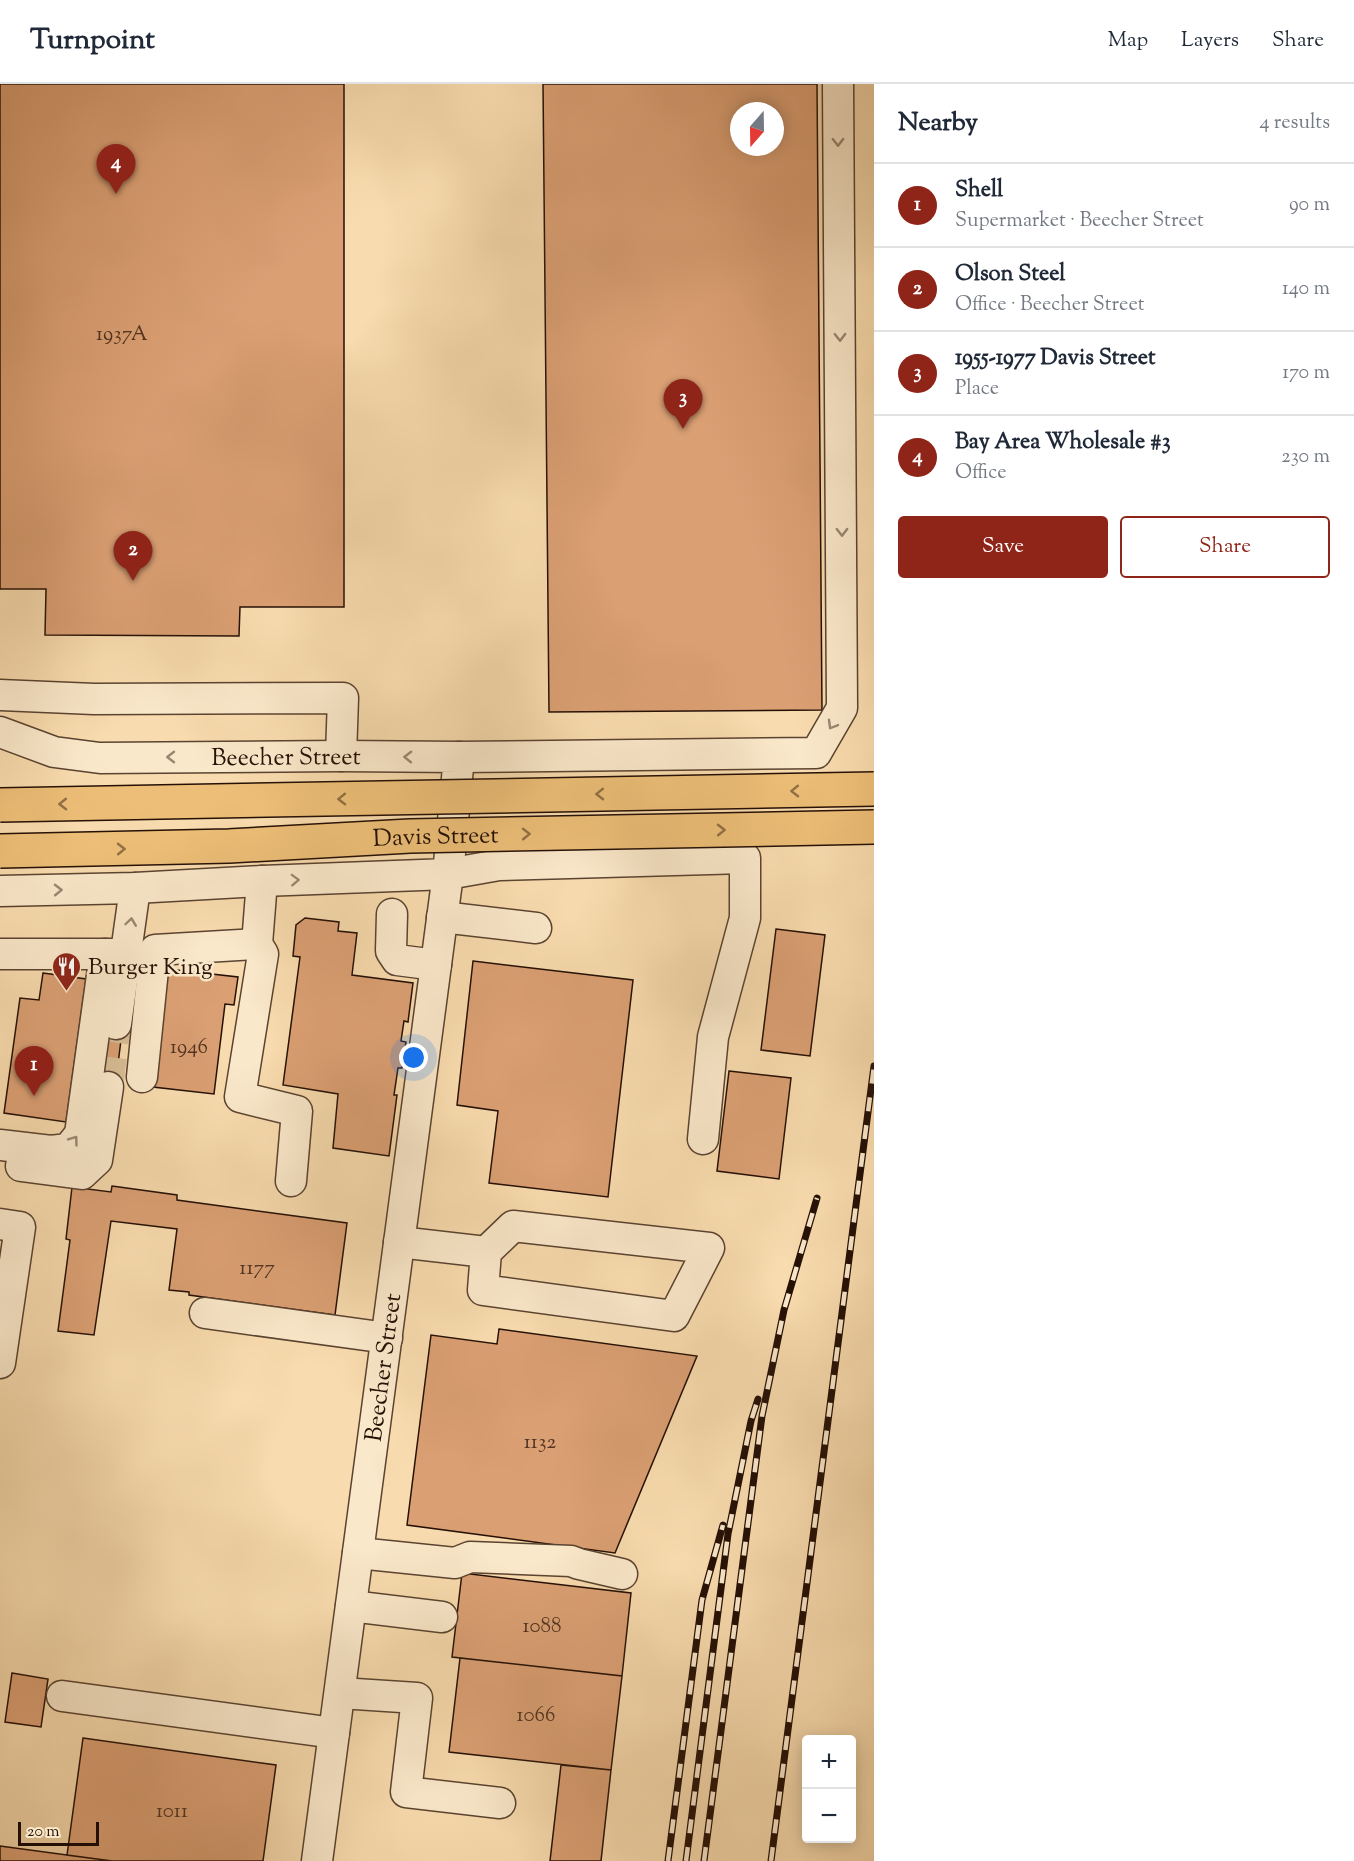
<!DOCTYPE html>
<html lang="en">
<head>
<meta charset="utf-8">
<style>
  body { margin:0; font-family:"Sorts Mill Goudy",serif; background:#f6f6f7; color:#1f2937 }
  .controls { position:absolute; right:18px; bottom:18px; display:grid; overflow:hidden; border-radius:6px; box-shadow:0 3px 15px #0003 }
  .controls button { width:54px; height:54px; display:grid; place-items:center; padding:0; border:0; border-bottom:2px solid #e0e1e3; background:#fff; color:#1f2937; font:30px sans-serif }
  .compass { position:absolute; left:730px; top:18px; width:54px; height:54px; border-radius:50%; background:#fff; box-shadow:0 3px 15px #0003; rotate:200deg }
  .scale { position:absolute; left:18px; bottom:15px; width:81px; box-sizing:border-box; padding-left:6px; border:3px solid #251006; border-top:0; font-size:16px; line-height:21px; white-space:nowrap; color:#251006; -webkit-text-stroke:4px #fae8ca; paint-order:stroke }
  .you { position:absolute; left:414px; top:974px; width:21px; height:21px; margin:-15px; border:4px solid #fff; border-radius:50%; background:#1a73e8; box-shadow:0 0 0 9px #1a73e833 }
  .badge { display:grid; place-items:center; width:39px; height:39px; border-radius:50%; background:#8f2418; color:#fff; font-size:20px; font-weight:700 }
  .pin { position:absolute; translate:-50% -50px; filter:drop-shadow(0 2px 3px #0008) }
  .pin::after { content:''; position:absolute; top:32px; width:21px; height:18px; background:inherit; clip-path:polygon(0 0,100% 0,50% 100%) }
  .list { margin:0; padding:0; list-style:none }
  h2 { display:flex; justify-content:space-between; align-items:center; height:78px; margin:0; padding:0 24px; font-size:26px }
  h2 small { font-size:20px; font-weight:400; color:#747a83 }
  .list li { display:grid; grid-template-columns:39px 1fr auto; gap:18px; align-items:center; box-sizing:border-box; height:84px; padding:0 24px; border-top:2px solid #e0e1e3 }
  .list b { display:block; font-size:22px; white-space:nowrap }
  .list p { margin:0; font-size:20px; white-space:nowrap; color:#747a83 }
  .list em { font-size:20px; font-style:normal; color:#747a83 }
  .actions { display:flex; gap:12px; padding:18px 24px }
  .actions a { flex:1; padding:14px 0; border:2px solid #8f2418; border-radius:6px; text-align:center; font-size:21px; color:#8f2418 }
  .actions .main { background:#8f2418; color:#fff }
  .map { position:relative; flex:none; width:874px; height:1777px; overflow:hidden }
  header { display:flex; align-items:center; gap:36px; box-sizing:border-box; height:84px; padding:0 30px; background:#fff; border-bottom:2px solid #e0e1e3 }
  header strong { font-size:28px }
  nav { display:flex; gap:33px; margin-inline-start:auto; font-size:21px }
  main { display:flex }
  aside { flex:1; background:#fff }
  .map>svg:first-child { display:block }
  .building { fill:#da9f73; stroke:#251006; stroke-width:1.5; fill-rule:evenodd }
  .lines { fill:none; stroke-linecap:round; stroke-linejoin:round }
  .minor-tunnel { stroke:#d8bd95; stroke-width:30; stroke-dasharray:30 15; stroke-linecap:butt }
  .minor-casing { stroke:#5a4330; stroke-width:33 }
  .minor { stroke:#fae8ca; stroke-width:30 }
  .rail-casing { stroke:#251006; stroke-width:7 }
  .rail { stroke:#fae8ca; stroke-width:4.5; stroke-dasharray:14; stroke-linecap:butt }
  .major-bridge-casing { stroke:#251006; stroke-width:36; stroke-linecap:butt }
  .major-bridge { stroke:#ecbe77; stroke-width:33 }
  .oneway { stroke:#9a8772 }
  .oneway2 { stroke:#927044 }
  .labels { text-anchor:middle; stroke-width:5; stroke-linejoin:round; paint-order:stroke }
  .number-label { font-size:21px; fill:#523421 }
  .street-label { font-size:24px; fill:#251006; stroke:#fae8ca }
  .poi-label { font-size:24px; fill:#251006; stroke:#fae8ca; text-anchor:start }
</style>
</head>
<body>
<header>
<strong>Turnpoint</strong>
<nav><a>Map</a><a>Layers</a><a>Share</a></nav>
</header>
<main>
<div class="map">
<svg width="874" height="1777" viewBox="0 0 874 1777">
  <rect width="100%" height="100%" fill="#f8dbae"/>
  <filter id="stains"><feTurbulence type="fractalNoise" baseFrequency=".00333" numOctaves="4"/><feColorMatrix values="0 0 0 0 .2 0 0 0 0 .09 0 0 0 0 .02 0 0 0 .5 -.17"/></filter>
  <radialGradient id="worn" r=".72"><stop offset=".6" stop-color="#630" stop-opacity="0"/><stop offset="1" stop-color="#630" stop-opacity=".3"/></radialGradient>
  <path class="building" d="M0 0H344V523H240L239 552 45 551 46 505H0Z
    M543 0H817L822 626 549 628ZM739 27H775V63H739Z
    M305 834 339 838 338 847 357 849 352 891 413 899 408 938 404 937 401 957 406 958 402 984H398L394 1011H397L389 1072 333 1064 338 1010 283 1001 300 873 293 872 296 841Z
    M776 845 825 851 810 972 761 966Z
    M473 877 633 896 608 1113 489 1099 498 1027 457 1021Z
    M167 885 238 893 234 921 225 920 214 1010 153 1003Z
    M43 889 86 895 66 1038 4 1029 20 914 39 916Z
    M100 938 123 940 115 1004 92 1002Z
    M729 987 791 994 779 1095 717 1087Z
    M112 1102 177 1111V1116L347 1139 335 1231 189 1211V1208L169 1206 177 1145 111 1137 94 1251 58 1247 70 1156 66 1155 72 1103 111 1108Z
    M499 1245 697 1272 615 1469 407 1441 431 1251 497 1260Z
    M462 1489 631 1509 622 1592 452 1573Z
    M460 1574 622 1592 611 1686 449 1668Z
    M12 1589 48 1595 41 1643 5 1638Z
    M83 1654 276 1681 263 1777H112L67 1771Z
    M561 1681 611 1686 601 1777H550Z
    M0 1762 67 1771 112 1777H0Z"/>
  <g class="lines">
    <path class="minor-tunnel" d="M108 1003 116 940"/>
    <defs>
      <g id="minor">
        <path d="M0 611 94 615 343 614 341 672"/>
        <path id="s1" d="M0 648 54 668 100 674 341 672 459 673 448 790 262 797 135 804 0 807"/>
        <path d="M459 673 816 669 842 624 838 0"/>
        <path d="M262 797 257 860 263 870 240 1013 297 1027 291 1097"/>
        <path d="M392 830 391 867 397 876 436 881"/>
        <path d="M442 833 536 844"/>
        <path d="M0 870H123"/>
        <path d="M116 940 135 804"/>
        <path d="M142 993 155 866 257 860"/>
        <path d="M0 1061 51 1067 68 1065 80 1050 105 870"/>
        <path d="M21 1082 82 1090 97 1076 108 1003"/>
        <path d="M0 1140 20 1143 0 1279"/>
        <path d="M399 1158 486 1168 483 1206 674 1232 709 1164 513 1142 486 1168"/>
        <path d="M205 1229 387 1254"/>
        <path d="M358 1469 455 1479 470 1473 571 1477 579 1480 622 1490"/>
        <path d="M351 1522 442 1533"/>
        <path d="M340 1609 417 1614 406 1708 500 1719"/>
        <path d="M62 1612 334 1649"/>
        <path id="s2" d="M317 1777 448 790 499 781 745 774V834L713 953 703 1055"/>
      </g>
    </defs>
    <use href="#minor" class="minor-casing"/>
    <use href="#minor" class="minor"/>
    <defs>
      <path id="rail" d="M668 1777 702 1516 723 1441
        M686 1777 728 1450 751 1337 758 1315
        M704 1777 762 1332 784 1226 817 1114
        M771 1777 874 982"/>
    </defs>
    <use href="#rail" class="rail-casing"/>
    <use href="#rail" class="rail"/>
    <defs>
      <g id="major-bridge">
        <path d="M0 721 874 705"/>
        <path id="s3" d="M0 767 229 762 410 752 874 743"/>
      </g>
    </defs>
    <use href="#major-bridge" class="major-bridge-casing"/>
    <use href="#major-bridge" class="major-bridge"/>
  </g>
  <defs><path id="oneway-chevron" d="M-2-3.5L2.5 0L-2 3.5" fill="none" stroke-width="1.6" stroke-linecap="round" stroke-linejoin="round" transform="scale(1.5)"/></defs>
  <g class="oneway">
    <use href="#oneway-chevron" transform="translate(838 58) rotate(89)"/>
    <use href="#oneway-chevron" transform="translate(840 253) rotate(89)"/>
    <use href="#oneway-chevron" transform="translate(842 448) rotate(89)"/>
    <use href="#oneway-chevron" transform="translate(832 641) rotate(120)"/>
    <use href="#oneway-chevron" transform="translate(171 673) rotate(180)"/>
    <use href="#oneway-chevron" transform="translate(408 673) rotate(-179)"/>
    <use href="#oneway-chevron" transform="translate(295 796) rotate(-2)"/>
    <use href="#oneway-chevron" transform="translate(58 806) rotate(-1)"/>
    <use href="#oneway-chevron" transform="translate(131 838) rotate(-82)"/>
    <use href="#oneway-chevron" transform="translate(74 1056) rotate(-54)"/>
  </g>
  <g class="oneway2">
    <use href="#oneway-chevron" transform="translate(795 707) rotate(179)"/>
    <use href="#oneway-chevron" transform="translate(600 710) rotate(179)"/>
    <use href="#oneway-chevron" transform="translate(342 715) rotate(179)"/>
    <use href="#oneway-chevron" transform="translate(63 720) rotate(179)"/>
    <use href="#oneway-chevron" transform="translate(721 746) rotate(-1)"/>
    <use href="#oneway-chevron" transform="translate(526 750) rotate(-1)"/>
    <use href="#oneway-chevron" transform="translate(121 765) rotate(-1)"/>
  </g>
  <defs>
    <symbol id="restaurant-pin" viewBox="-11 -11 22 30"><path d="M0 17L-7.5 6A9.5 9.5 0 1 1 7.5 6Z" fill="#8f2418" stroke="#fae8ca"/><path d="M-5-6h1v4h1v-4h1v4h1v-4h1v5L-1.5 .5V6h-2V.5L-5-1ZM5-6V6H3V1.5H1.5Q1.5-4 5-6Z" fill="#fff"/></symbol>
  </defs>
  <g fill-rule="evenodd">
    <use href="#restaurant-pin" x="50" y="866" width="33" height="45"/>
  </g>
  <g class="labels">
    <g class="number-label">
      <text x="122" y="256">1937A</text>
      <text x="189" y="969">1946</text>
      <text x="257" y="1190">1177</text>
      <text x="540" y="1364">1132</text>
      <text x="542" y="1548">1088</text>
      <text x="536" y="1637">1066</text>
      <text x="172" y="1733">1011</text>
    </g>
    <g class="street-label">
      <text dy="8" stroke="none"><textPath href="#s1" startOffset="290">Beecher Street</textPath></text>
      <text dy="8" stroke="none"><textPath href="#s3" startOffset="436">Davis Street</textPath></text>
      <text dy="8" stroke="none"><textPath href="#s2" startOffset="498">Beecher Street</textPath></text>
    </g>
    <g class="poi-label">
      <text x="88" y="890">Burger King</text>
    </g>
  </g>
  <rect width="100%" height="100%" filter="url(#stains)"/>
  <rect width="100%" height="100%" fill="url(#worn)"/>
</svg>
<div class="controls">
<button>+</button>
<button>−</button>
</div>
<svg class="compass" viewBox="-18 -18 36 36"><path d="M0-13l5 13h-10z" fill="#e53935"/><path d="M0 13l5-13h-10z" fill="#747a83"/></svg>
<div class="scale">20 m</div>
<div class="you"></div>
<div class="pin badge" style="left:34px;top:1012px">1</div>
<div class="pin badge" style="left:133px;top:497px">2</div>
<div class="pin badge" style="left:683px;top:345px">3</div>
<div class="pin badge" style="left:116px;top:110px">4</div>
</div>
<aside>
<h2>Nearby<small>4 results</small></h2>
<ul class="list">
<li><span class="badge">1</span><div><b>Shell</b><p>Supermarket · Beecher Street</p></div><em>90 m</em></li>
<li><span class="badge">2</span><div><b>Olson Steel</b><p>Office · Beecher Street</p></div><em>140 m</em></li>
<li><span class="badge">3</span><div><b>1955-1977 Davis Street</b><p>Place</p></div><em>170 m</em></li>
<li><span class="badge">4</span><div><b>Bay Area Wholesale #3</b><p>Office</p></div><em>230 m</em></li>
</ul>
<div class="actions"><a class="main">Save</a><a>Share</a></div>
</aside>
</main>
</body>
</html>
